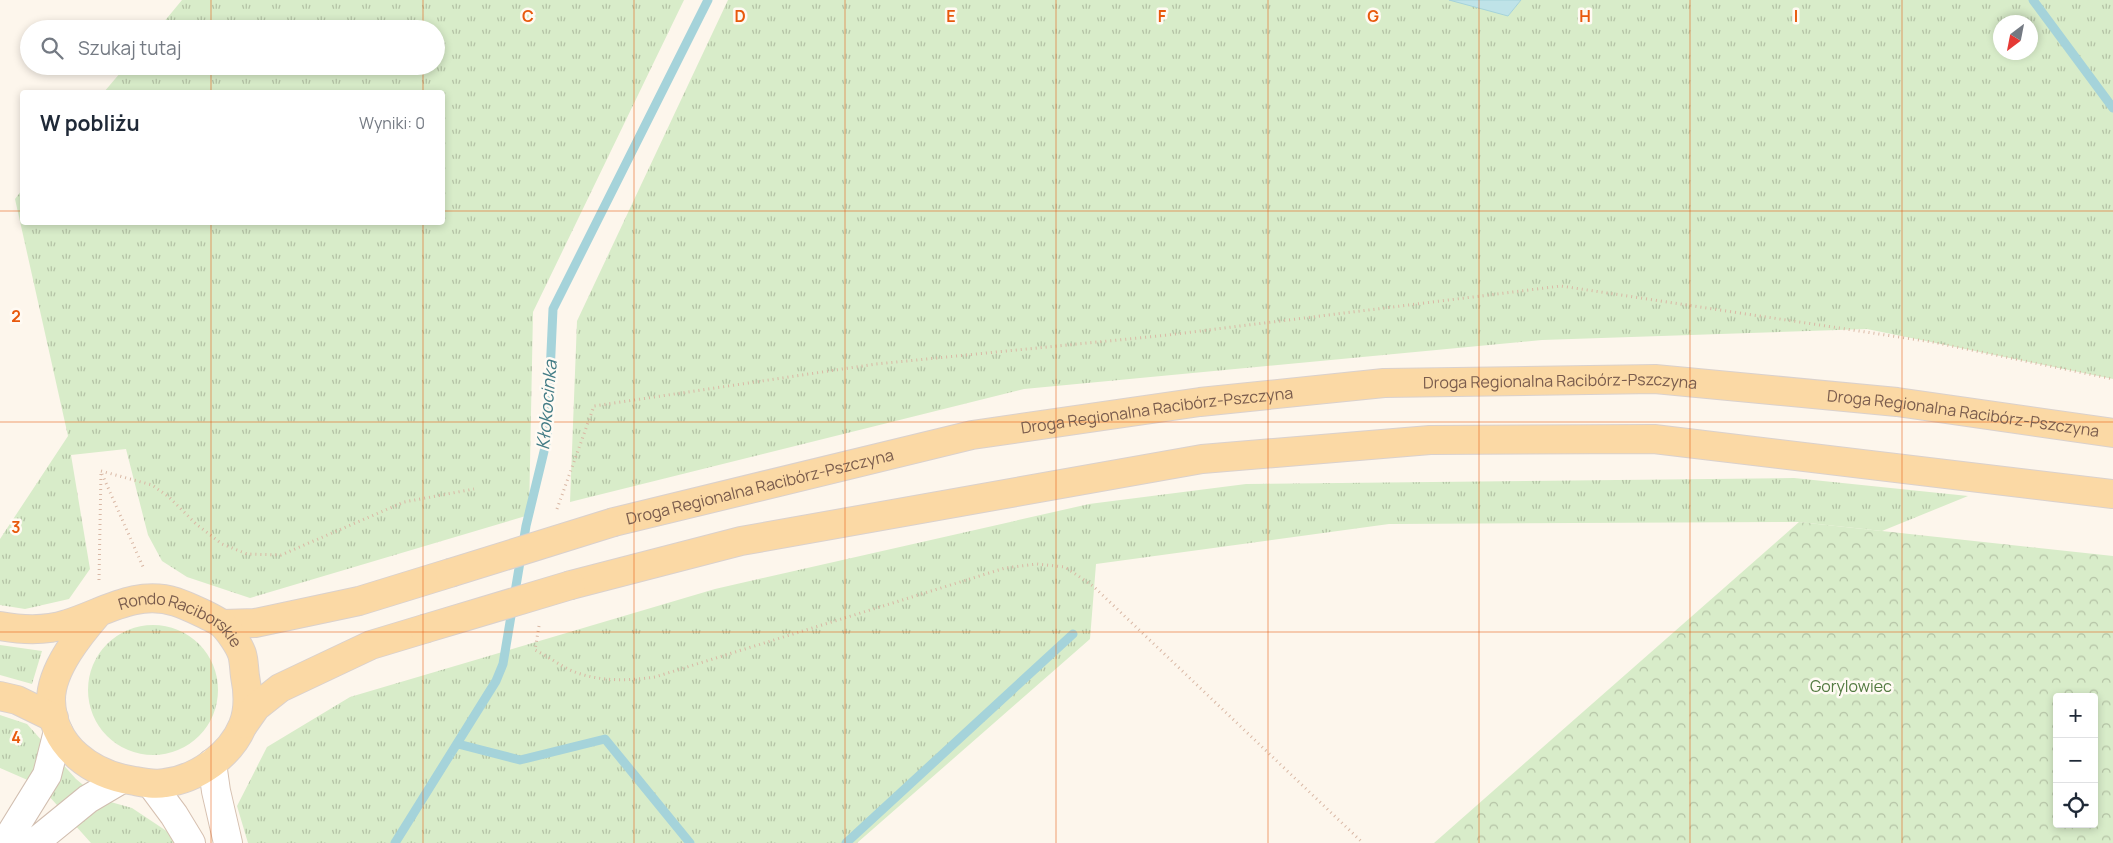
<!DOCTYPE html>
<html lang="pl">
<head>
<meta charset="utf-8">
<style>
  body { margin:0; font-family:Manrope,sans-serif; background:#f2f2f3; color:#1f2937 }
  .controls { position:absolute; right:15px; bottom:15px; display:grid; overflow:hidden; border-radius:5px; box-shadow:0 2px 8px #0003 }
  .controls button { width:45px; height:45px; display:grid; place-items:center; padding:0; border:0; border-bottom:1px solid #e0e1e3; background:#fff; color:#1f2937; font:25px sans-serif }
  .compass { position:absolute; left:1993px; top:15px; width:45px; height:45px; border-radius:50%; background:#fff; box-shadow:0 2px 8px #0003; rotate:212deg }
  .list { margin:0; padding:0; list-style:none }
  h2 { display:flex; justify-content:space-between; align-items:center; height:65px; margin:0; padding:0 20px; font-size:21px }
  h2 small { font-size:16px; font-weight:400; color:#747a83 }
  .icon { flex:none; width:28px; height:28px; fill:none; stroke:currentColor; stroke-width:2; stroke-linecap:round; stroke-linejoin:round }
  .map { position:relative; flex:none; width:2113px; height:843px; overflow:hidden }
  .search { position:absolute; background:#fff; box-shadow:0 2px 8px #0003; left:20px; top:20px; width:425px; height:55px; display:flex; align-items:center; gap:12px; box-sizing:border-box; padding:0 18px; border-radius:28px; color:#747a83; font-size:19px }
  .panel { position:absolute; background:#fff; box-shadow:0 2px 8px #0003; left:20px; top:90px; width:425px; height:135px; border-radius:5px }
  .map>svg:first-child { display:block }
  .grass { fill:url(#grass-tufts); fill-rule:evenodd }
  .forest { fill:url(#forest-crowns); fill-rule:evenodd }
  .water { fill:#bfe3e8; stroke:#a5d3da }
  .lines { fill:none; stroke-linecap:round; stroke-linejoin:round }
  .stream { stroke:#a5d3da; stroke-width:9 }
  .minor-casing { stroke:#d1beb0; stroke-width:30 }
  .secondary-casing { stroke:#d6c0b0; stroke-width:30 }
  .primary-casing { stroke:#dad1cd; stroke-width:30 }
  .path { stroke:#d9b8a5; stroke-width:3; stroke-dasharray:1 4; stroke-linecap:butt }
  .minor { stroke:#fff; stroke-width:28 }
  .secondary { stroke:#fff; stroke-width:28 }
  .primary { stroke:#fbd9a5; stroke-width:28 }
  .primary-bridge-casing { stroke:#dad1cd; stroke-width:30; stroke-linecap:butt }
  .primary-bridge { stroke:#fbd9a5; stroke-width:28 }
  .grid { fill:none; stroke:#e8590c; stroke-width:1; stroke-opacity:0.55 }
  .labels { text-anchor:middle; stroke-width:5; stroke-linejoin:round; paint-order:stroke }
  .street-label { font-size:16px; fill:#7a5c4d; stroke:#fffaf3 }
  .park-label { font-size:16px; fill:#537a41; stroke:#fffaf3 }
  .water-label { font-size:18px; font-style:italic; fill:#437c86; stroke:#fffaf3 }
  .grid-label { font-size:16px; text-anchor:middle; font-weight:bold; fill:#e8590c; stroke:#fffaf3; stroke-width:5; stroke-linejoin:round; paint-order:stroke }
</style>
</head>
<body>
<div class="map">
<svg width="2113" height="843" viewBox="0 0 2113 843">
  <defs>
    <pattern id="grass-tufts" width="24" height="20" patternUnits="userSpaceOnUse" patternTransform="scale(1.25)"><rect width="24" height="20" fill="#d8ecc9"/><path d="M3 7l-1-3M5 7V3M7 7l1-3M15 17l-1-3M17 17v-4M19 17l1-3" fill="none" stroke="#b4c2a5"/></pattern>
    <pattern id="forest-crowns" width="20" height="18" patternUnits="userSpaceOnUse" patternTransform="scale(1.25)"><rect width="20" height="18" fill="#d8ecc9"/><path d="M2 6a3 3 0 1 1 6 0M12 15a3 3 0 1 1 6 0" fill="none" stroke="#b4c2a5"/></pattern>
  </defs>
  <rect width="100%" height="100%" fill="#fdf6ec"/>
  <path class="grass" d="M182 0H684L533 312 529 515 250 598 187 577 162 561 148 535 126 449 71 455 90 569 69 599 25 609 0 605V539L68 436 15 199 22 190V222H442V92H104L126 66H436V29H158Z
    M728 0H1490L1508 16 1521 0H2113V379L1867 329 1542 340 1024 389 570 502 577 321ZM2000 22H2030V52H2000Z
    M1794 478 1968 496 1882 531 1799 522 1389 524 1096 564 1090 639 857 843H248L237 806 267 747 350 697 715 589 1089 504 1246 484Z
    M88 690a65 65 0 1 1 130 0a65 65 0 1 1-130 0Z
    M0 645 42 651 32 684 0 675Z
    M0 715 27 724 76 779 100 799 132 808 168 832 175 843H91L39 785 0 768Z"/>
  <path class="forest" d="M1799 522 2113 556V843H1434ZM2057 697H2094V824H2057Z"/>
  <path class="water" d="M1449 0H1521L1508 16Z"/>
  <g class="lines">
    <path class="stream" d="M2033 0 2113 108
      M458 744 520 760 605 739 690 843
      M395 843 496 681 503 664 526 526 547 439 553 309 708 0
      M846 843 1073 634"/>
    <defs>
      <path id="minor" d="M5 843 47 775 58 731
        M34 843 88 799 122 779"/>
      <path id="secondary" d="M212 763 216 791 228 843
        M151 784 174 815 191 843"/>
      <g id="primary">
        <path id="s1" d="M614 522 972 435 1200 402 1384 383 1655 379 1897 402 2113 433"/>
        <path d="M571 585 741 541 1202 459 1430 440 1654 439 2113 494"/>
        <path d="M223 624 255 623 359 601 450 573"/>
        <path id="s2" d="M0 626C22 630 46 631 67 624 103 613 136 589 176 602 185 605 217 619 223 625 229 631 239 645 242 654 244 660 244 669 245 676 248 691 249 710 243 725 231 755 197 779 165 783 155 785 145 783 135 781 92 775 52 747 51 700 51 669 80 634 99 612"/>
        <path d="M0 696 17 700 54 718"/>
        <path d="M244 724 256 707 280 688 371 645 424 629"/>
      </g>
    </defs>
    <use href="#minor" class="minor-casing"/>
    <use href="#secondary" class="secondary-casing"/>
    <use href="#primary" class="primary-casing"/>
    <path class="path" d="M101 471 152 485 169 497 196 524 222 544 247 554 281 555 404 502 474 489
      M102 474 144 569
      M557 509 594 406 876 364 1168 335 1561 286 1932 342 2113 379
      M99 580 101 471
      M539 626 535 650C547 656 558 664 570 670 597 682 627 681 655 677L1005 568 1037 564 1065 567 1093 586 1363 843"/>
    <use href="#minor" class="minor"/>
    <use href="#secondary" class="secondary"/>
    <use href="#primary" class="primary"/>
    <defs>
      <path id="primary-bridge" d="M450 573 614 522
        M424 629 571 585"/>
    </defs>
    <use href="#primary-bridge" class="primary-bridge-casing"/>
    <use href="#primary-bridge" class="primary-bridge"/>
  </g>
  <path class="grid" d="M211 0V29M423 0V29M634 0V843M845 0V843M1056 0V843M1268 0V843M1479 0V843M1690 0V843M1902 0V843M211 66V92M423 66V92M0 211H22M442 211H2113M211 222V843M423 222V843M0 422H2113M0 632H2113"/>
  <g class="labels">
    <g class="street-label">
      <text dy="6" stroke="none"><textPath href="#s1" startOffset="960">Droga Regionalna Racibórz-Pszczyna</textPath></text>
      <text dy="6" stroke="none"><textPath href="#s1" startOffset="555">Droga Regionalna Racibórz-Pszczyna</textPath></text>
      <text dy="6" stroke="none"><textPath href="#s1" startOffset="1365">Droga Regionalna Racibórz-Pszczyna</textPath></text>
      <text dy="6" stroke="none"><textPath href="#s1" startOffset="150">Droga Regionalna Racibórz-Pszczyna</textPath></text>
      <text dy="6" stroke="none"><textPath href="#s2" startOffset="191">Rondo Raciborskie</textPath></text>
    </g>
    <g class="park-label">
      <text x="1851" y="692">Gorylowiec</text>
    </g>
    <g class="water-label">
      <text transform="translate(547 405) rotate(-85)" y="6">Kłokocinka</text>
    </g>
  </g>
  <g class="grid-label">
    <text x="528" y="22">C</text>
    <text x="740" y="22">D</text>
    <text x="951" y="22">E</text>
    <text x="1162" y="22">F</text>
    <text x="1373" y="22">G</text>
    <text x="1585" y="22">H</text>
    <text x="1796" y="22">I</text>
    <text x="16" y="322">2</text>
    <text x="16" y="533">3</text>
    <text x="16" y="743">4</text>
  </g>
</svg>
<div class="controls">
<button>+</button>
<button>−</button>
<button><svg class="icon" aria-label="locate" viewBox="0 0 24 24"><circle cx="12" cy="12" r="6"/><path d="M12 2v4M12 18v4M2 12h4M18 12h4"/></svg></button>
</div>
<svg class="compass" viewBox="-18 -18 36 36"><path d="M0-13l5 13h-10z" fill="#e53935"/><path d="M0 13l5-13h-10z" fill="#747a83"/></svg>
<div class="search"><svg class="icon" aria-label="search" viewBox="0 0 24 24"><circle cx="10" cy="10" r="6"/><path d="M15 15l6 6"/></svg>Szukaj tutaj</div>
<section class="panel">
<h2>W pobliżu<small>Wyniki: 0</small></h2>
<ul class="list">
</ul>
</section>
</div>
</body>
</html>
